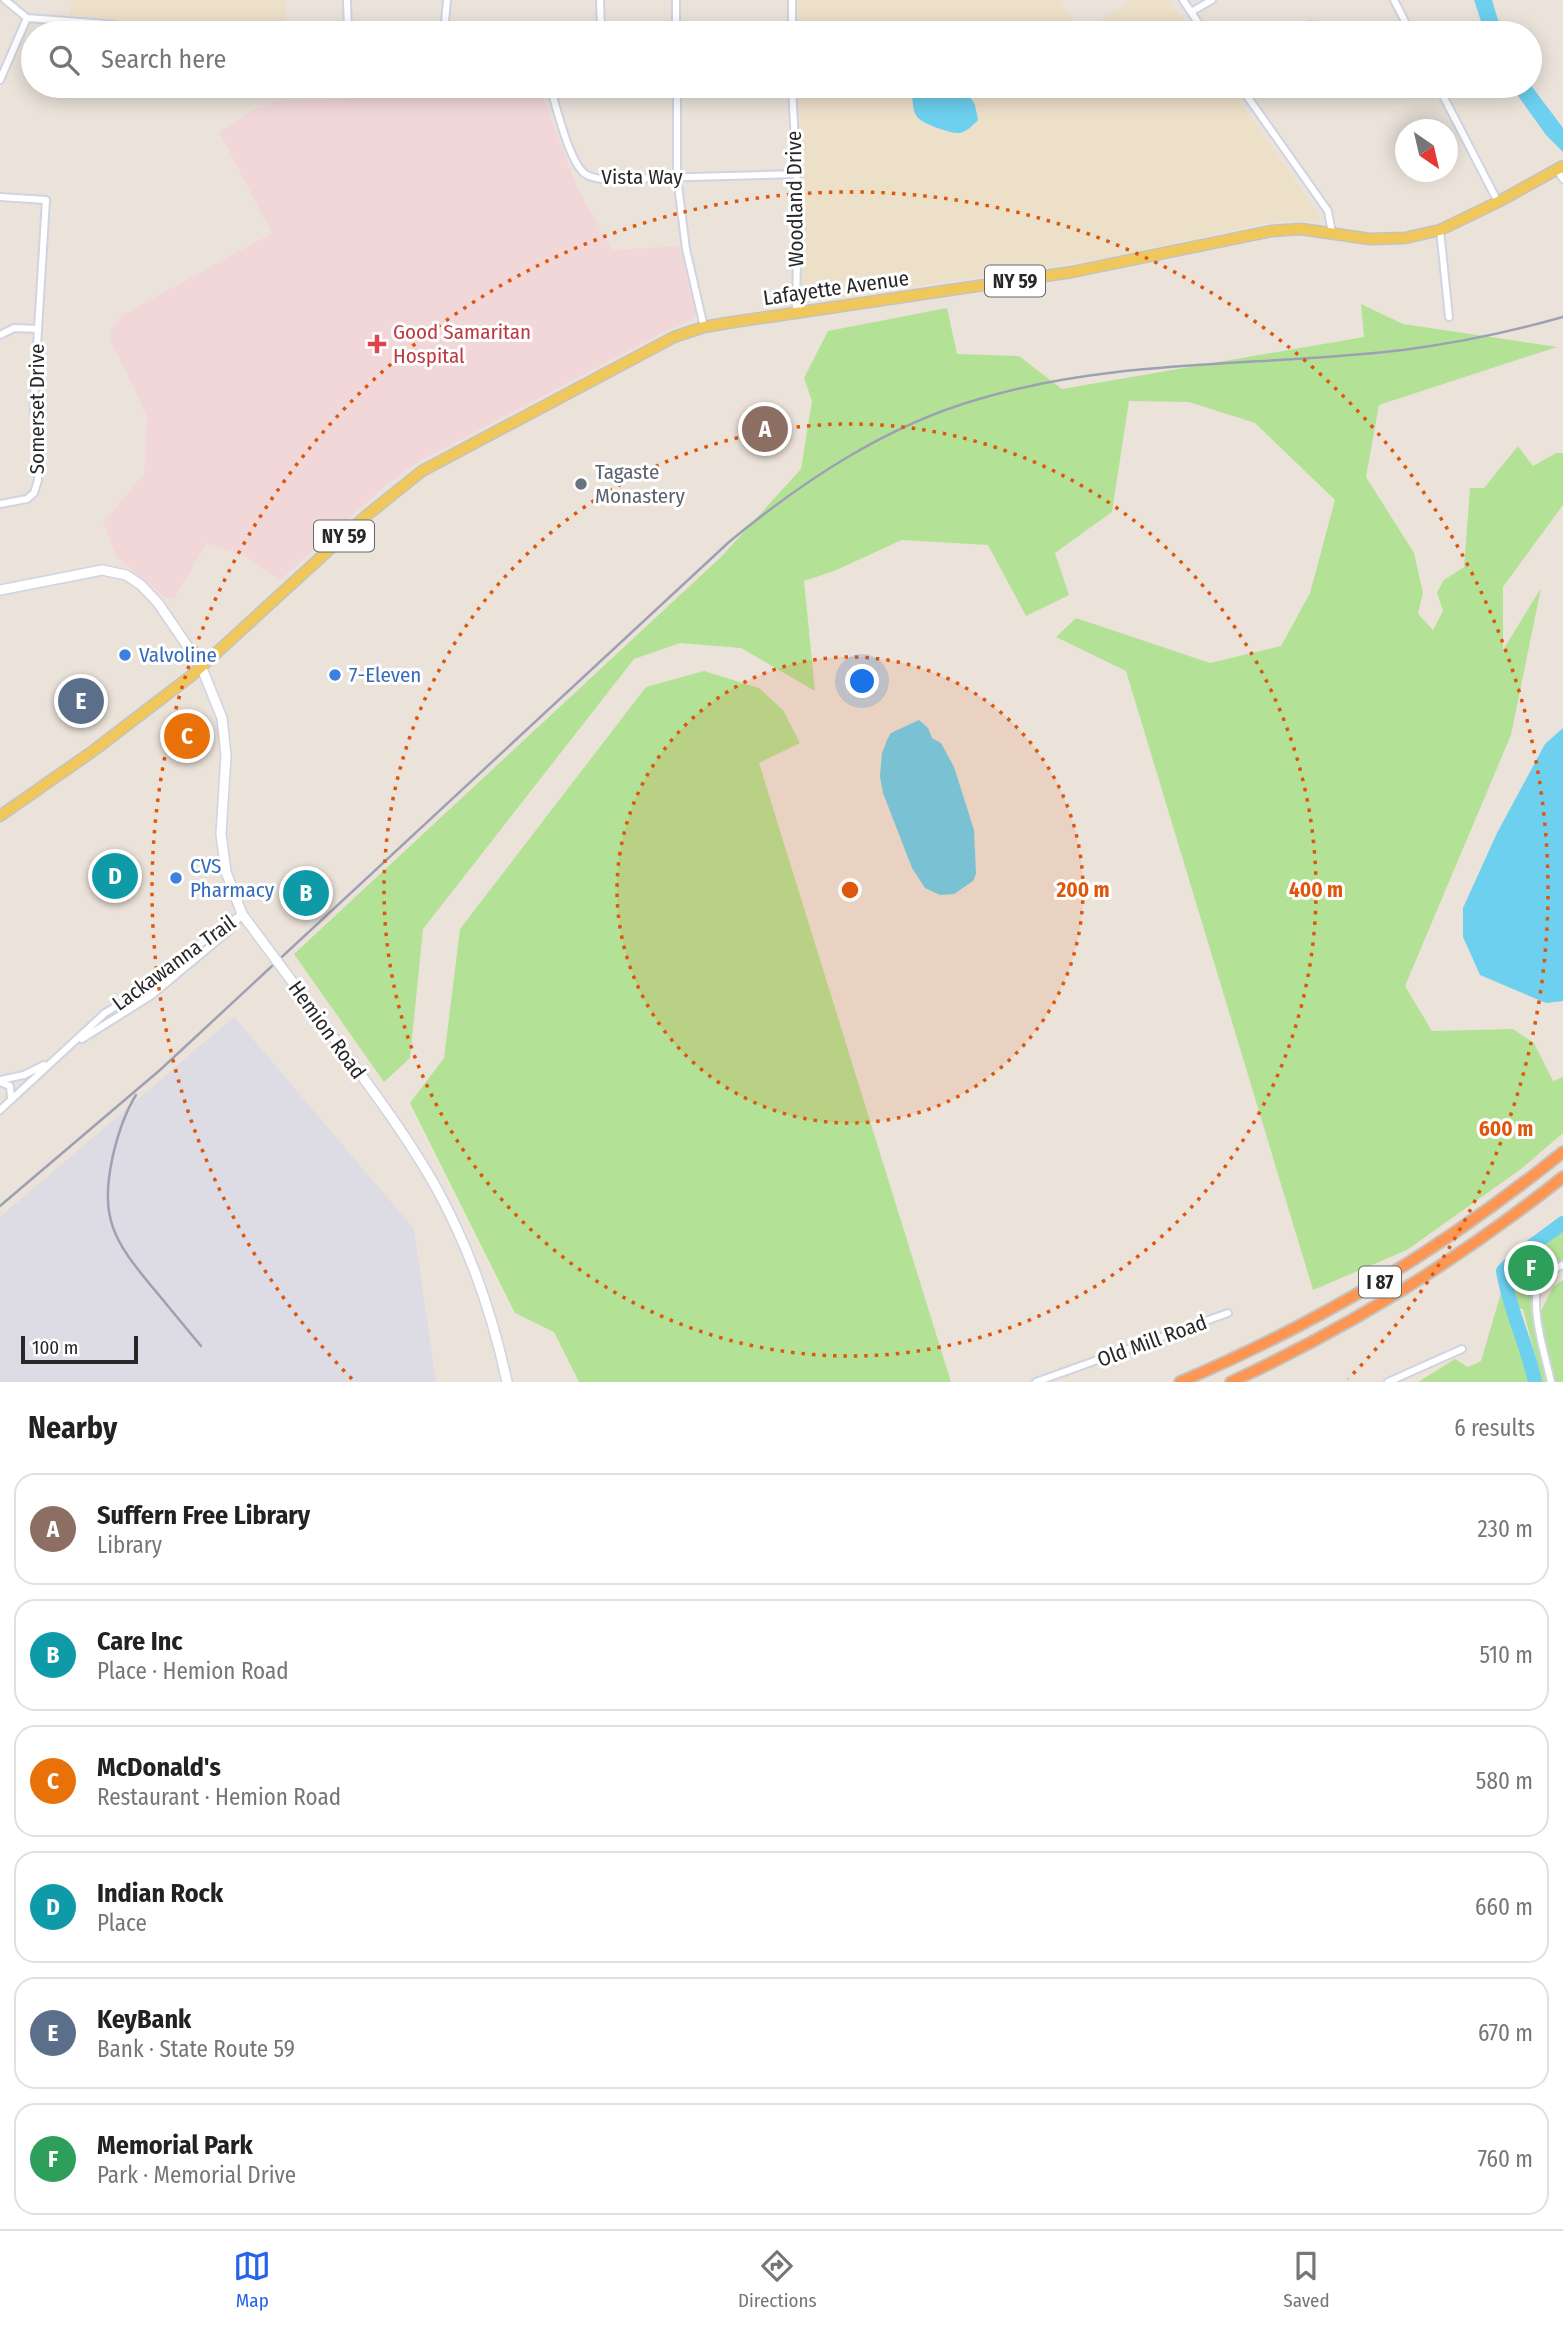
<!DOCTYPE html>
<html lang="en">
<head>
<meta charset="utf-8">
<style>
  body { margin:0; font-family:"Fira Sans Condensed",sans-serif; background:#f6f6f6; color:#222 }
  .compass { position:absolute; left:1395px; top:119px; width:63px; height:63px; border-radius:50%; background:#fff; box-shadow:0 4px 18px #0003; rotate:146deg }
  .scale { position:absolute; left:21px; bottom:18px; width:117px; box-sizing:border-box; padding-left:7px; border:4px solid #282828; border-top:0; font-size:19px; line-height:24px; white-space:nowrap; color:#282828; -webkit-text-stroke:5px #fff; paint-order:stroke }
  .you { position:absolute; left:863px; top:682px; width:24px; height:24px; margin:-18px; border:5px solid #fff; border-radius:50%; background:#1a73e8; box-shadow:0 0 0 10px #1a73e833 }
  .badge { display:grid; place-items:center; width:46px; height:46px; border-radius:50%; background:#2563eb; color:#fff; font-size:23px; font-weight:700 }
  .pin { position:absolute; translate:-50% -50%; border:4px solid #fff; box-shadow:0 2px 7px #0006 }
  .list { margin:0; padding:0; list-style:none }
  h2 { display:flex; justify-content:space-between; align-items:center; height:91px; margin:0; padding:0 28px; font-size:30px }
  h2 small { font-size:23px; font-weight:400; color:#767676 }
  .list li { display:grid; grid-template-columns:46px 1fr auto; gap:21px; align-items:center; box-sizing:border-box; height:112px; margin:0 14px 14px; padding:0 14px; border:2px solid #e0e0e0; border-radius:21px }
  .list b { display:block; font-size:26px; white-space:nowrap }
  .list p { margin:0; font-size:23px; white-space:nowrap; color:#767676 }
  .list em { font-size:23px; font-style:normal; color:#767676 }
  .icon { flex:none; width:38px; height:38px; fill:none; stroke:currentColor; stroke-width:2; stroke-linecap:round; stroke-linejoin:round }
  .map { position:relative; flex:none; width:1563px; height:1382px; overflow:hidden }
  .search { position:absolute; background:#fff; box-shadow:0 4px 18px #0003; left:21px; right:21px; top:21px; height:77px; display:flex; align-items:center; gap:18px; box-sizing:border-box; padding:0 24px; border-radius:38px; color:#767676; font-size:26px }
  .sheet { height:847px; background:#fff }
  nav { display:flex; justify-content:space-around; align-items:center; box-sizing:border-box; height:98px; border-top:2px solid #e0e0e0; background:#fff; font-size:19px; color:#767676 }
  nav a { display:grid; justify-items:center; gap:4px }
  nav .on { color:#2563eb }
  .map>svg:first-child { display:block }
  .industrial { fill:#dddbe3 }
  .education { fill:#ede0c9 }
  .medical { fill:#f2d7d9 }
  .green { fill:#b3e296 }
  .water { fill:#6cd0ee }
  .lines { fill:none; stroke-linecap:round; stroke-linejoin:round }
  .river { stroke:#6cd0ee; stroke-width:14 }
  .street-casing { stroke:#cfd3e2; stroke-width:10 }
  .secondary-casing { stroke:#cfd3e2; stroke-width:12 }
  .primary-casing { stroke:#c3c3c3; stroke-width:13 }
  .highway-casing { stroke:#c3c3c3; stroke-width:14 }
  .street { stroke:#fff; stroke-width:6 }
  .secondary { stroke:#fff; stroke-width:9 }
  .primary { stroke:#f0c75a; stroke-width:10 }
  .highway { stroke:#fd9652; stroke-width:10 }
  .rail { stroke:#9da1b3; stroke-width:2.5 }
  .secondary-bridge-casing { stroke:#cfd3e2; stroke-width:12; stroke-linecap:butt }
  .secondary-bridge { stroke:#fff; stroke-width:9 }
  .ring { fill:none; stroke:#de570d; stroke-width:3.5; stroke-dasharray:3.5 7 }
  .health-dot { fill:#e0444e; stroke:#fff; stroke-width:2.5 }
  .worship-dot { fill:#6b7280; stroke:#fff; stroke-width:2.5 }
  .shop-dot { fill:#3f7fe0; stroke:#fff; stroke-width:2.5 }
  .labels { text-anchor:middle; stroke-width:6; stroke-linejoin:round; paint-order:stroke }
  .shield { fill:#fff; stroke:#686868; stroke-width:2 }
  .shield-label { font-size:19px; font-weight:bold; fill:#282828 }
  .street-label { font-size:21px; fill:#282828; stroke:#fff }
  .health-label { font-size:21px; fill:#be3a42; stroke:#fff; text-anchor:start }
  .worship-label { font-size:21px; fill:#5b616d; stroke:#fff; text-anchor:start }
  .shop-label { font-size:21px; fill:#366cbe; stroke:#fff; text-anchor:start }
  .centre { fill:#de570d; stroke:#fff; stroke-width:3.5 }
  .ring-label { font-size:21px; text-anchor:middle; font-weight:bold; fill:#de570d; stroke:#fff; stroke-width:6; stroke-linejoin:round; paint-order:stroke }
</style>
</head>
<body>
<div class="map">
<svg width="1563" height="1382" viewBox="0 0 1563 1382">
  <rect width="100%" height="100%" fill="#ebe3da"/>
  <path class="industrial" d="M234 1017 414 1229 436 1382H0V1217Z"/>
  <path class="education" d="M72 0H286L284 33H186L121 21 70 17Z
    M798 0H1059L1082 33 1133 0H1169L1192 33H797Z
    M795 86H1229L1323 221H1276L1107 258 801 303 792 160Z"/>
  <path class="medical" d="M541 92 578 189 612 250 680 246 696 315 693 320 664 332 413 465 384 487 279 581 246 557 207 543 174 599 164 597 117 557 103 523 144 473 147 416 110 339 112 328 121 316 272 233 219 132 251 111 277 101Z"/>
  <path class="green" d="M1361 304 1403 324 1557 347 1379 405 1366 477 1414 553 1423 593 1418 614 1433 630 1443 611 1437 592 1444 580 1464 567 1470 488H1484L1518 446 1533 466 1556 453H1563V505L1503 587V650L1541 588 1511 735 1405 986 1432 1031 1513 1029 1534 1043 1553 1081 1563 1077V1133L1521 1169 1407 1250 1313 1290 1126 671 1056 637 1076 618 1210 663 1281 646 1310 593 1335 500 1255 423 1189 402 1129 401 1112 512 1055 553 1069 595 1026 616 988 545 902 540 834 571 804 581 815 691 741 648 680 643 634 659 423 929 410 1058 384 1082 294 954 722 556 801 469 812 401 804 378 828 331 947 308 957 354 1019 356 1062 389 1364 337Z
    M704 671 759 688 783 710 800 743 759 763 951 1382H579L554 1332 515 1313 410 1103 444 1058 460 929 646 687Z
    M1563 1232V1265L1539 1282 1536 1309H1542L1553 1287 1563 1280V1382H1542L1523 1309 1512 1308 1503 1271 1518 1256Z
    M1501 1293 1513 1319 1530 1382H1418L1455 1359 1468 1367 1481 1361Z"/>
  <path class="water" d="M1474 0H1492L1502 33H1485Z
    M1530 84 1563 128V152L1546 135 1511 86H1530Z
    M912 86H964L975 105 978 120C973 125 968 131 960 133 952 134 923 124 918 118 911 110 913 96 912 86Z
    M919 720 928 728 932 738 941 743 954 767 974 830 976 874 973 881 954 894 940 895 925 888 912 868 883 793 880 776 882 753 887 740 891 733Z
    M1563 728V1001L1546 1003 1480 975 1463 937V908L1497 833 1545 744Z"/>
  <g class="lines">
    <path class="river" d="M1535 1382C1527 1344 1509 1309 1503 1271L1518 1256 1563 1223"/>
    <defs>
      <path id="street" d="M5 0 27 18 107 24 159 33
        M347 0 348 33
        M600 0 601 27
        M676 0V33
        M1183 0 1205 33
        M1394 0 1411 33
        M1191 12 1212 0
        M601 27 611 33
        M444 33 447 0
        M547 33 601 27
        M792 33V0
        M1299 33 1311 25
        M0 80 27 18
        M550 86C556 105 570 167 587 175 596 180 608 179 619 179L796 174
        M677 86V177L686 249 704 327
        M792 86 798 201 796 313
        M1240 86 1328 211 1332 233
        M1438 86 1498 202
        M1557 170 1563 179
        M0 197 46 200 35 378 34 412 39 449 38 480 34 493 27 499 0 504
        M1440 230 1449 317
        M0 335 14 328 38 329
        M82 1039 152 995 230 930 239 918
        M0 1080 24 1075 44 1065
        M0 1082 10 1086 11 1098
        M0 1110 105 1013 149 987 190 951 242 914
        M1036 1382 1228 1313
        M1388 1382 1462 1349
        M1551 1382C1546 1358 1527 1301 1541 1281 1547 1272 1554 1269 1563 1265"/>
      <path id="secondary" d="M0 590 102 570 126 575 141 585 158 603 201 666 222 718 226 756 221 834 226 872 242 914 262 941
        M291 980C338 1046 392 1111 433 1182 468 1244 492 1312 507 1382"/>
      <path id="primary" d="M0 816 93 751 191 676 366 516 422 471 674 337 704 327 727 323 1072 272 1271 231 1301 229 1370 239 1405 238 1440 230 1498 202 1563 166"/>
      <path id="highway" d="M1180 1382C1323 1321 1442 1249 1563 1152
        M1231 1382C1350 1327 1460 1259 1563 1177"/>
    </defs>
    <use href="#street" class="street-casing"/>
    <use href="#secondary" class="secondary-casing"/>
    <use href="#primary" class="primary-casing"/>
    <use href="#highway" class="highway-casing"/>
    <use href="#street" class="street"/>
    <use href="#secondary" class="secondary"/>
    <use href="#primary" class="primary"/>
    <use href="#highway" class="highway"/>
    <path class="rail" d="M136 1095C124 1114 118 1134 113 1155 99 1219 114 1241 153 1288 169 1307 185 1327 201 1346
      M0 1206 160 1070 729 542C803 481 885 426 979 399 1117 358 1261 367 1403 350 1458 343 1510 332 1563 317"/>
    <defs>
      <path id="secondary-bridge" d="M262 941 291 980"/>
    </defs>
    <use href="#secondary-bridge" class="secondary-bridge-casing"/>
    <use href="#secondary-bridge" class="secondary-bridge"/>
  </g>
  <circle cx="850" cy="890" r="233" fill="#de570d" fill-opacity=".12"/>
  <g class="ring">
    <circle cx="850" cy="890" r="233"/>
    <circle cx="850" cy="890" r="466"/>
    <path d="M352 1379A698 698 0 1 1 1348 1379"/>
  </g>
  <path class="health-dot" d="M373.5 333.5h7v7h7v7h-7v7h-7v-7h-7v-7h7z"/>
  <circle class="worship-dot" cx="581" cy="484" r="7"/>
  <g class="shop-dot">
    <circle cx="125" cy="655" r="7"/>
    <circle cx="335" cy="675" r="7"/>
    <circle cx="176" cy="878" r="7"/>
  </g>
  <g class="labels">
    <g class="shield">
      <rect x="985" y="265.5" width="60" height="31" rx="5"/>
      <rect x="314" y="520.5" width="60" height="31" rx="5"/>
      <rect x="1359" y="1266.5" width="42" height="31" rx="5"/>
    </g>
    <g class="shield-label">
      <text x="1015" y="288">NY 59</text>
      <text x="344" y="543">NY 59</text>
      <text x="1380" y="1289">I 87</text>
    </g>
    <g class="street-label">
      <text x="642" y="184">Vista Way</text>
      <text transform="translate(795 199) rotate(-91)" y="7">Woodland Drive</text>
      <text transform="translate(836 288) rotate(-8)" y="7">Lafayette Avenue</text>
      <text transform="translate(37 409) rotate(-90)" y="7">Somerset Drive</text>
      <text transform="translate(174 963) rotate(-36)" y="7">Lackawanna Trail</text>
      <text transform="translate(327 1030) rotate(54)" y="7">Hemion Road</text>
      <text transform="translate(1152 1341) rotate(-20)" y="7">Old Mill Road</text>
    </g>
    <g class="health-label">
      <text x="393" y="339">Good Samaritan<tspan x="393" dy="24">Hospital</tspan></text>
    </g>
    <g class="worship-label">
      <text x="595" y="479">Tagaste<tspan x="595" dy="24">Monastery</tspan></text>
    </g>
    <g class="shop-label">
      <text x="139" y="662">Valvoline</text>
      <text x="349" y="682">7-Eleven</text>
      <text x="190" y="873">CVS<tspan x="190" dy="24">Pharmacy</tspan></text>
    </g>
  </g>
  <circle cx="850" cy="890" r="10" class="centre"/>
  <g class="ring-label">
    <text x="1083" y="897">200 m</text>
    <text x="1316" y="897">400 m</text>
    <text x="1506" y="1136">600 m</text>
  </g>
</svg>
<svg class="compass" viewBox="-18 -18 36 36"><path d="M0-13l5 13h-10z" fill="#e53935"/><path d="M0 13l5-13h-10z" fill="#767676"/></svg>
<div class="scale">100 m</div>
<div class="you"></div>
<div class="pin badge" style="left:765px;top:429px;background:#8d6e63">A</div>
<div class="pin badge" style="left:306px;top:893px;background:#0f9aa8">B</div>
<div class="pin badge" style="left:187px;top:736px;background:#e8710a">C</div>
<div class="pin badge" style="left:115px;top:876px;background:#0f9aa8">D</div>
<div class="pin badge" style="left:81px;top:701px;background:#5c6f8a">E</div>
<div class="pin badge" style="left:1531px;top:1268px;background:#2e9e5b">F</div>
<div class="search"><svg class="icon" aria-label="search" viewBox="0 0 24 24"><circle cx="10" cy="10" r="6"/><path d="M15 15l6 6"/></svg>Search here</div>
</div>
<section class="sheet">
<h2>Nearby<small>6 results</small></h2>
<ul class="list">
<li><span class="badge" style="background:#8d6e63">A</span><div><b>Suffern Free Library</b><p>Library</p></div><em>230 m</em></li>
<li><span class="badge" style="background:#0f9aa8">B</span><div><b>Care Inc</b><p>Place · Hemion Road</p></div><em>510 m</em></li>
<li><span class="badge" style="background:#e8710a">C</span><div><b>McDonald's</b><p>Restaurant · Hemion Road</p></div><em>580 m</em></li>
<li><span class="badge" style="background:#0f9aa8">D</span><div><b>Indian Rock</b><p>Place</p></div><em>660 m</em></li>
<li><span class="badge" style="background:#5c6f8a">E</span><div><b>KeyBank</b><p>Bank · State Route 59</p></div><em>670 m</em></li>
<li><span class="badge" style="background:#2e9e5b">F</span><div><b>Memorial Park</b><p>Park · Memorial Drive</p></div><em>760 m</em></li>
</ul>
</section>
<nav>
<a class="on"><svg class="icon" aria-label="map" viewBox="0 0 24 24"><path d="M3 6l6-2 6 2 6-2v14l-6 2-6-2-6 2zM9 4v14M15 6v14"/></svg>Map</a>
<a><svg class="icon" aria-label="directions" viewBox="0 0 24 24"><path d="M12 3l9 9-9 9-9-9zM9 14v-3h6M13 9l2 2-2 2"/></svg>Directions</a>
<a><svg class="icon" aria-label="saved" viewBox="0 0 24 24"><path d="M7 4h10v16l-5-4-5 4z"/></svg>Saved</a>
</nav>
</body>
</html>
